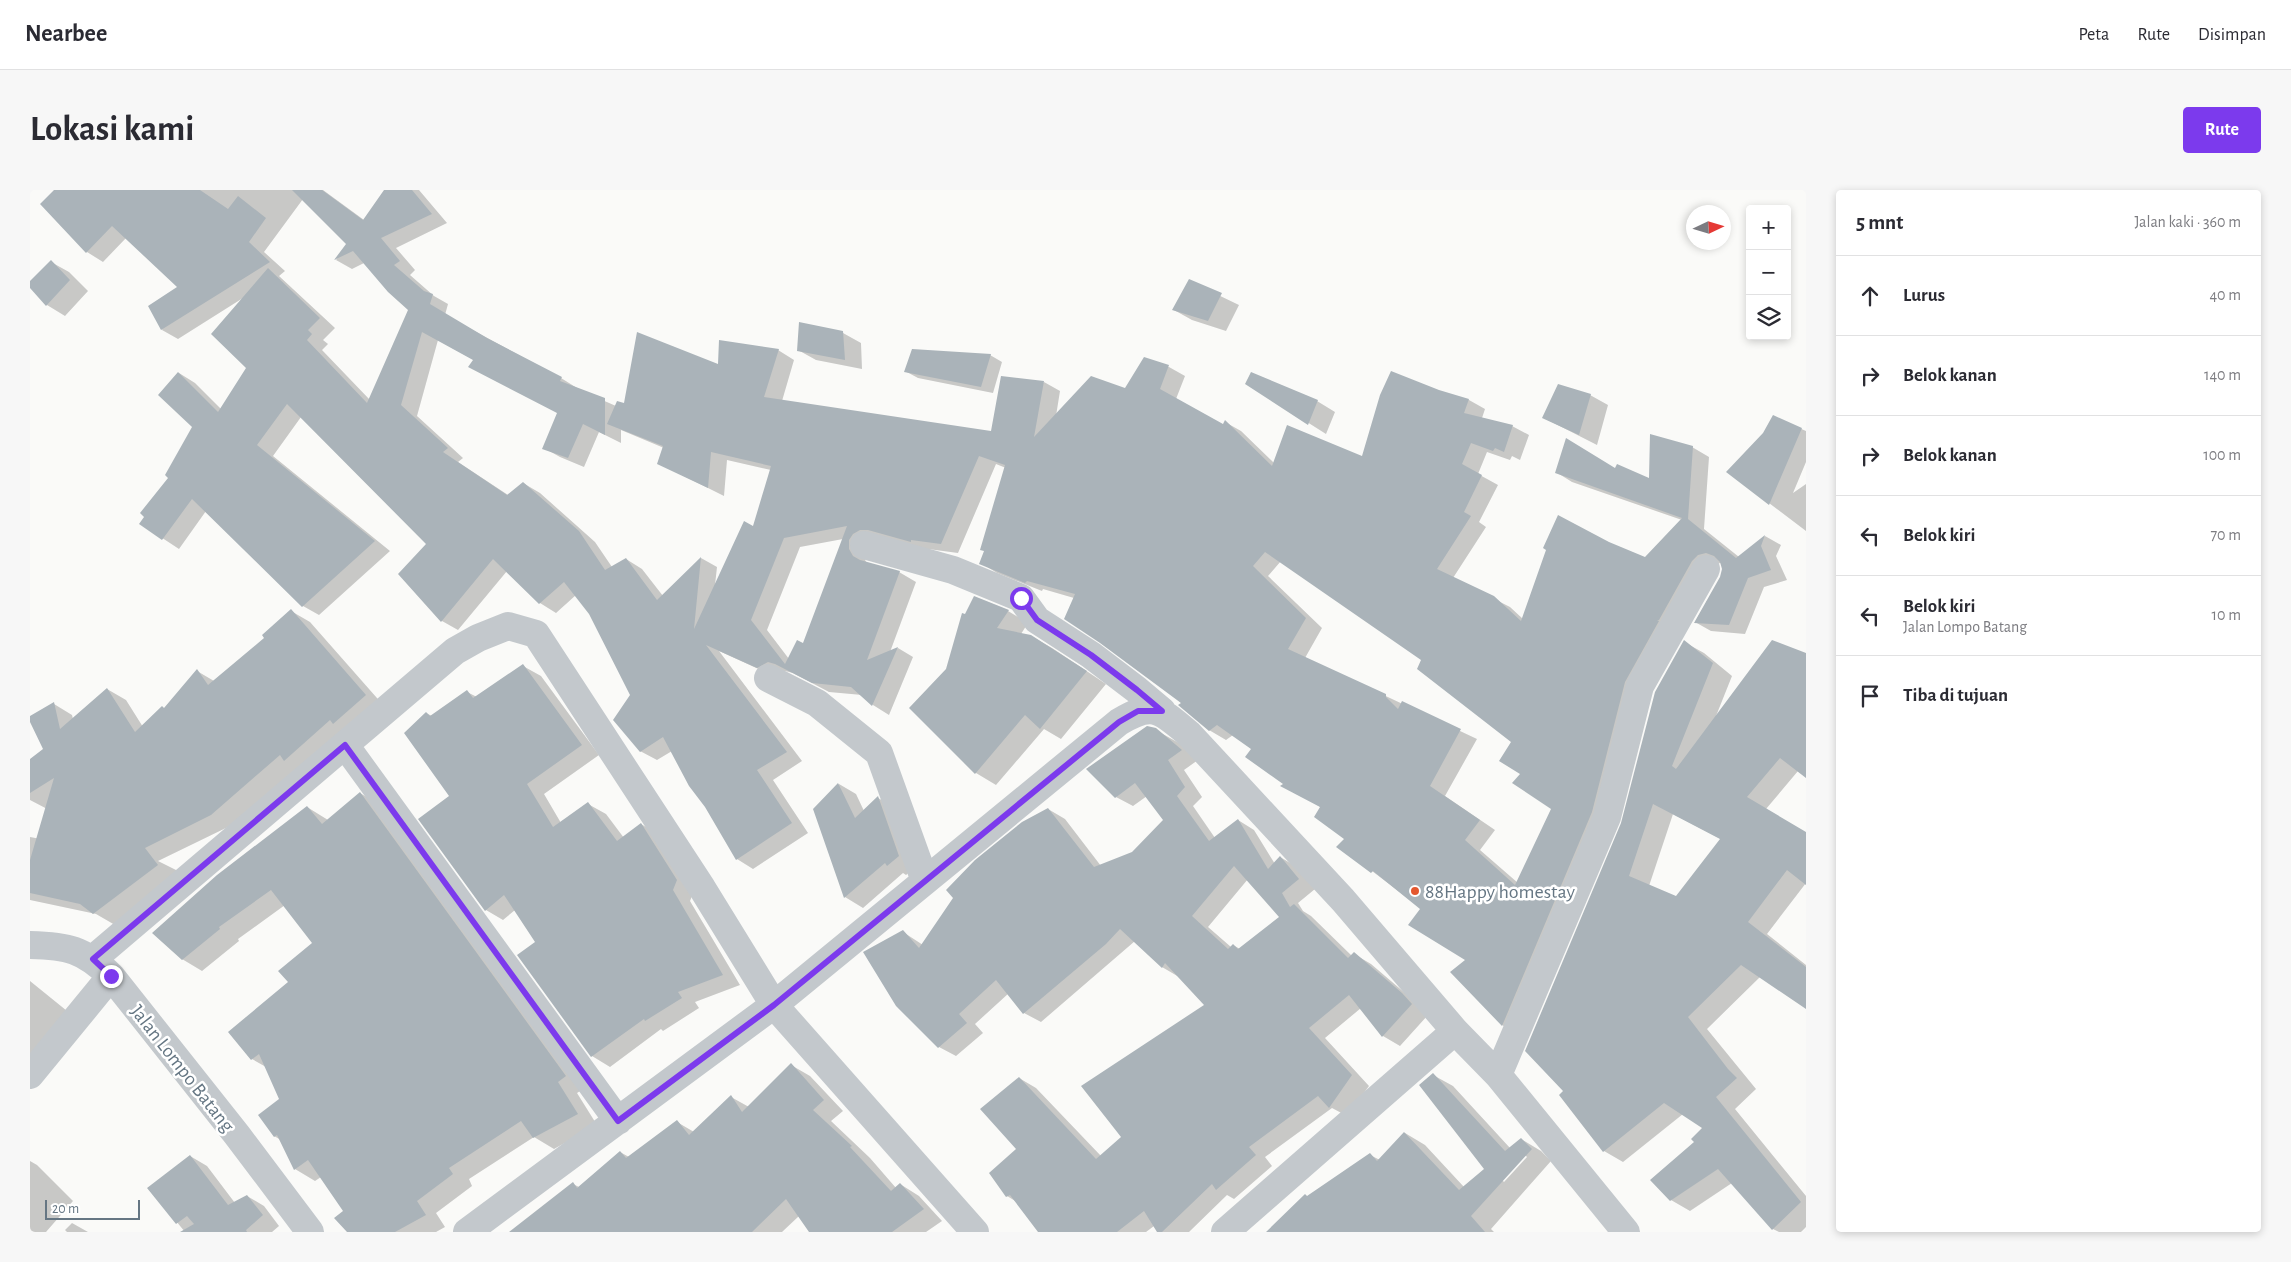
<!DOCTYPE html>
<html lang="id">
<head>
<meta charset="utf-8">
<style>
  body { margin:0; font-family:"Alegreya Sans",sans-serif; background:#f7f7f7; color:#2b2b33 }
  .controls { position:absolute; right:15px; top:15px; display:grid; overflow:hidden; border-radius:5px; box-shadow:0 2px 8px #0003 }
  .controls button { width:45px; height:45px; display:grid; place-items:center; padding:0; border:0; border-bottom:1px solid #e1e1e2; background:#fff; color:#2b2b33; font:25px sans-serif }
  .compass { position:absolute; left:1656px; top:15px; width:45px; height:45px; border-radius:50%; background:#fff; box-shadow:0 2px 8px #0003; rotate:86deg }
  .scale { position:absolute; left:15px; bottom:12px; width:95px; box-sizing:border-box; padding-left:5px; border:2px solid #657683; border-top:0; font-size:14px; line-height:18px; white-space:nowrap; color:#657683; -webkit-text-stroke:4px #fff; paint-order:stroke }
  .stop { position:absolute; width:15px; height:15px; margin:-11px; border:4px solid #7c3aed; border-radius:50%; background:#fff }
  .stop.end { background:#7c3aed; border-color:#fff; box-shadow:0 1px 5px #0008 }
  .list { margin:0; padding:0; list-style:none }
  h2 { display:flex; justify-content:space-between; align-items:center; height:65px; margin:0; padding:0 20px; font-size:21px }
  h2 small { font-size:16px; font-weight:400; color:#7c7c81 }
  .list li { display:grid; grid-template-columns:32px 1fr auto; gap:15px; align-items:center; box-sizing:border-box; height:80px; padding:0 20px; border-top:1px solid #e1e1e2 }
  .list b { display:block; font-size:19px; white-space:nowrap }
  .list p { margin:0; font-size:16px; white-space:nowrap; color:#7c7c81 }
  .list em { font-size:16px; font-style:normal; color:#7c7c81 }
  .icon { flex:none; width:28px; height:28px; fill:none; stroke:currentColor; stroke-width:2; stroke-linecap:round; stroke-linejoin:round }
  .map { position:relative; flex:none; width:1776px; height:1042px; overflow:hidden; border-radius:5px }
  header { display:flex; align-items:center; gap:30px; box-sizing:border-box; height:70px; padding:0 25px; background:#fff; border-bottom:1px solid #e1e1e2 }
  header strong { font-size:24px }
  nav { display:flex; gap:28px; margin-inline-start:auto; font-size:18px }
  .intro { display:flex; align-items:center; justify-content:space-between; box-sizing:border-box; height:120px; padding:0 30px }
  h1 { margin:0; font-size:35px }
  .button { padding:12px 22px; border-radius:5px; background:#7c3aed; color:#fff; font-size:18px; font-weight:700 }
  main { display:flex; gap:30px; padding:0 30px }
  aside { flex:1; background:#fff; border-radius:5px; box-shadow:0 2px 8px #0003 }
  .map>svg:first-child { display:block }
  .shadow { fill:#0003; fill-rule:evenodd }
  .building { fill:#aab3b9; fill-rule:evenodd }
  .lines { fill:none; stroke-linecap:round; stroke-linejoin:round }
  .street { stroke:#c3c8cc; stroke-width:28 }
  .route { stroke:#7c3aed; stroke-width:6 }
  .poi-dot { fill:#e4572e; stroke:#fff; stroke-width:2 }
  .labels { text-anchor:middle; stroke-width:5; stroke-linejoin:round; paint-order:stroke }
  .poi-label { font-size:20px; fill:#657683; stroke:#fff; text-anchor:start }
  .street-label { font-size:20px; fill:#657683; stroke:#fff }
</style>
</head>
<body>
<header>
<strong>Nearbee</strong>
<nav><a>Peta</a><a>Rute</a><a>Disimpan</a></nav>
</header>
<div class="intro"><h1>Lokasi kami</h1><a class="button">Rute</a></div>
<main>
<div class="map">
<svg width="1776" height="1042" viewBox="0 0 1776 1042">
  <rect width="100%" height="100%" fill="#fafaf8"/>
  <path class="shadow" d="M26 0H293L334 30 355 0H389L417 33 366 58 385 80 380 85 404 106 418 114 415 125 531 188 547 198V199L586 216 595 215 690 176 748 160 764 170 752 211 962 243 1014 192 1030 201 1026 226 1095 200 1115 169 1139 177 1155 186 1146 209 1193 236 1195 232 1211 241 1244 273 1333 268 1408 201 1439 210 1455 219 1452 228 1482 236 1499 245 1490 270 1482 266 1480 270 1457 262 1448 284 1468 295 1449 332 1456 337 1423 388 1480 417 1493 429 1578 353 1616 368 1652 330 1542 292 1526 282 1586 279 1621 290 1662 257 1679 267 1674 339 1709 367 1735 346 1751 355 1746 366 1757 390 1734 397 1715 444 1681 441 1665 432 1691 387 1693 379 1691 373 1685 374 1646 439 1488 844 1472 835 1422 782 1437 770 1392 719 1342 681 1292 618 1255 594 1222 559 1203 545 1196 550 1179 540 1044 408 1013 399 1012 401 967 383 951 373 955 362 976 278 966 274 928 363 898 359 897 360H835V370L837 373 869 382 886 392 860 462 868 458 883 467 859 525 843 515 832 505 799 502 763 483 755 481 744 486 689 461 772 571 743 590 778 643 723 679 707 669 642 561 627 570 610 561 602 505 560 424 546 405 526 423 510 413 477 381 428 440 412 431 370 384 397 354 271 227 243 266 360 361 289 425 273 416 176 321 149 359 111 334 140 288 163 237 149 183 165 193 191 219 218 178 213 108 148 149 132 140 150 97 96 48 73 72 57 62 12 14ZM273 9 317 54 306 70 322 79 334 73 380 120 340 210 292 160 298 154 293 150 305 138 249 86 255 81 234 62ZM408 150 444 170 528 223 514 258 530 267 554 277 569 242 591 253V240L634 258 628 273 694 306 697 270 741 280 724 337 685 395 687 377 671 368 633 406 612 379 596 369 582 377 565 352 510 303 493 293 478 305 428 272 433 268 387 226ZM813 349 774 454 759 469 737 440 770 357ZM1251 371 1393 469 1483 552 1492 584 1522 618 1488 693 1450 660 1465 640 1415 606 1447 549 1275 468 1292 438 1238 386Z
    M21 72 39 82 58 101 35 126 17 115 0 97V93Z
    M1159 91 1209 115 1196 141 1162 130 1144 120Z
    M813 143 831 153 832 179 786 170 768 160Z
    M960 165 972 172 963 203 888 188 875 181Z
    M1217 194 1287 211 1305 222 1296 244Z
    M1560 205 1578 215 1567 255 1514 228Z
    M1744 227 1776 241V272L1763 303 1776 294V341L1698 282 1734 244Z
    M261 421 280 432 354 516 200 636 128 671 154 684 85 735 66 724 0 710V647L109 667 0 610V570L14 559 0 528 24 514 42 525 43 529 77 499 96 510 113 537 134 519 167 481 184 491 236 448Z
    M978 421 998 433 991 444 1001 446 1022 458 1076 494 1031 549 1014 539 966 595 946 583 881 518Z
    M1654 452 1674 463 1702 486 1686 526 1776 464V587L1768 581 1736 619 1776 643V693L1737 744 1776 775V817L1730 787 1677 839 1726 899 1705 919 1776 1006V1037L1771 1042H1749L1743 1039 1702 993 1660 1021 1641 1010 1674 938 1653 924 1593 972 1574 961 1535 901 1593 633ZM1643 624 1691 649 1646 708 1619 696Z
    M493 476 511 486 569 565 514 604 531 633 558 614 576 624 594 648 611 634 629 645 664 701 660 711 710 795 665 812 669 818 633 841 631 839 580 877 562 866 489 765 507 752 485 720 473 730 456 720 396 523 402 526 437 502 447 507Z
    M1131 543 1149 553 1168 570 1154 580 1172 607 1163 616 1185 648 1208 630 1224 640 1245 674 1250 667 1267 677 1285 699 1268 713 1273 721 1281 726 1322 766 1324 764 1341 774 1389 815 1398 825 1370 856 1353 846 1331 818 1295 848 1339 896 1317 926 1302 918 1235 967 1242 976 1204 1009 1197 1005 1159 1042H1128L1124 1036 1116 1042H1010L987 1012 977 1006 988 960 989 888 1006 898 1071 966 1093 947 1176 815 1149 787 1132 777 1105 751 1011 832 994 823 979 803 945 834 953 843 926 866 909 857 873 742 893 755 1018 619 1035 629 1071 676 1103 663 1134 630 1117 606 1103 616 1086 607ZM1218 689 1250 727 1210 759 1203 755 1201 757 1178 737Z
    M809 594 826 604 834 621 848 608 866 618 887 676 876 685 873 683 833 718 815 707 785 620Z
    M330 603 350 615 555 898 547 903 567 935 524 959 504 947 439 989 442 996 406 1023 415 1037 406 1042H319L315 1022 291 987 285 991 265 979 251 950 244 946 251 909 236 877 222 869 260 793 284 753 255 715 208 749 209 751 172 781 152 769 277 617 298 630Z
    M0 791 42 825 0 884Z
    M761 875 780 886 813 921 801 931 840 968 866 998 870 994 889 1006 912 1031 896 1042H781L769 1026 752 1042H500L543 994 549 997 590 962 599 967 647 932 664 942 701 907 719 917Z
    M1403 885 1423 896 1480 958 1491 949 1511 961 1521 971 1461 1039 1464 1042H1238L1278 1007 1340 965 1350 970 1375 943 1395 955 1434 997 1456 979ZM1495 965 1497 967 1474 992 1472 990Z
    M160 966 177 976 205 1013 217 1006 234 1016 249 1036 242 1042H155L119 998Z
    M0 971 7 975 43 1011 16 1042H0Z
    M42 1033 58 1042H37L35 1040Z"/>
  <path class="building" d="M24 0H170L198 19 208 6 236 28 219 52 240 72 131 140 118 116 147 97 82 36 56 63 10 14Z
    M262 0H292L333 30 354 0H382L402 24 351 48 370 71 364 75 394 101 403 104 400 114 457 148 532 187 530 191 575 208V245L553 234 538 268 512 259 527 223 438 177 443 170 392 142 371 215 418 258 413 262 477 305 493 292 549 341 575 380 596 368 627 410 671 367 664 439 714 331 723 336 741 276 681 262 678 298 627 274 633 256 577 234 587 211 594 213 607 142 688 174 689 150 749 159 734 207 961 241 971 186 1014 191 1004 247 1061 186 1095 198 1114 167 1139 175 1130 199 1193 234 1195 230 1242 276 1257 235 1332 266 1350 205 1361 181 1409 200 1439 209 1434 223 1483 235 1474 262 1465 258 1463 261 1441 253 1432 274 1452 285 1434 322 1441 326 1407 379 1464 406 1491 431 1516 360 1513 358 1528 325 1579 352 1615 367 1652 328 1525 283 1536 248 1585 278 1587 274 1619 288 1620 244 1663 256 1658 329 1706 368 1735 345 1731 356 1741 380 1718 388 1699 435 1664 433 1690 387 1692 379 1690 372 1684 366 1676 363 1668 365 1662 371 1629 430H1627L1629 431 1595 492 1562 622 1472 836 1420 782 1435 770 1378 735 1390 719 1343 681 1341 683 1306 657 1314 649 1284 627 1290 617 1250 596 1253 594 1215 567 1221 559 1187 535 1179 541 1148 515 1151 513 1070 453 1034 429 1045 404 997 391 995 393 949 374 954 361 950 360 975 275 949 266 911 354 881 350V352L838 340H830L823 344 819 350V359L823 366 830 370 870 381 837 470 868 457 842 516 821 497 782 493 745 474 738 472 727 478 676 455 757 562 727 580 762 633 706 670 675 617 659 596 633 547 610 562 583 530 600 505 559 424 534 392 509 414 463 369 411 432 368 384 396 354 257 214 227 255 345 351 272 417 162 309 132 350 109 334 114 327 110 323 138 288 135 285 162 237 128 205 148 182 188 222 216 178 181 144 238 78 290 128 278 140 282 144 277 150 337 213 378 120 358 102 323 61 304 70 316 54ZM817 336 773 453 767 450 755 474 721 430 754 348ZM1235 362 1391 470 1387 479 1481 552 1469 571 1490 584 1482 593 1521 619 1485 695 1435 650 1450 630 1400 596 1431 539 1372 511 1368 519 1356 507V504L1258 459 1276 428 1223 376Z
    M21 70 40 90 16 116 0 98V91Z
    M1159 89 1192 103 1178 131 1142 120Z
    M769 132 813 141 815 170 767 161Z
    M882 159 961 164 951 197 874 182Z
    M1221 182 1288 210 1278 235 1215 194Z
    M1528 194 1561 204 1549 245 1512 228Z
    M1743 225 1772 238 1739 315 1696 282 1733 243Z
    M944 406 979 420 967 438 1001 445 1057 481 1010 539 995 525 945 584 879 518 916 479 932 423 935 424Z
    M261 419 336 505 303 534 300 530 254 571 250 565 181 625 115 658 128 675 63 724 50 714 0 703V670L24 588 0 603V569L13 559 0 532V526L24 512 30 539 77 498 105 542 132 516 134 518 167 479 178 495 234 448 232 445Z
    M1654 450 1683 473 1642 576 1646 579 1742 450 1776 463V588L1750 568 1717 607 1776 642V695L1757 680 1718 732 1776 777V819L1711 775 1658 827 1698 879 1707 888 1686 907 1771 1012 1742 1040 1688 979 1640 1011 1620 990 1664 952 1661 949 1672 938 1634 913 1573 962 1529 905 1533 901 1495 861 1591 633 1625 502ZM1623 614 1690 649 1646 706 1599 686Z
    M493 474 552 555 497 594 523 637 558 612 587 651 611 633 647 690 643 700 693 785 648 802 652 808 615 831 614 829 561 867 487 765 505 752 474 705 455 721 388 629 419 606 374 543 396 522 400 526 437 500 443 508Z
    M1117 536 1126 538 1152 560 1138 570 1155 597 1147 606 1179 651 1208 629 1238 679 1250 666 1269 689 1252 703 1260 717 1264 714 1318 768 1324 762 1372 803 1382 814 1352 847 1319 805 1279 838 1322 885 1299 918 1288 906 1219 957 1226 965 1186 1000 1182 994 1132 1042H1127L1114 1021 1087 1042H1008L980 1005 976 1007 959 983 986 959 950 919 989 887 1066 969 1091 947 1051 896 1174 815 1135 773 1132 778 1090 739 1076 754 993 824 966 790 929 824 937 833 908 858 866 816 833 762 873 740 889 758 923 708 916 700 945 670 992 632 1018 618 1064 677 1102 662 1133 630 1105 593 1085 608 1056 579ZM1204 676 1249 727 1208 759 1203 754 1198 759 1162 726Z
    M808 593 825 628 848 606 869 666 857 676 855 673 814 708 783 619Z
    M330 602 536 886 528 892 548 924 503 948 491 931 419 978 423 984 387 1011 396 1025 365 1042H317L304 1028 313 1021 278 970 264 980 247 945 244 947 228 925 249 909 229 864 221 870 198 842 258 792 248 781 282 753 241 700 189 737 190 739 152 770 122 743 187 685 277 616 292 634Z
    M761 873 794 910 783 920 822 956 820 957 861 1001 870 993 894 1019 862 1042H779L756 1009 722 1042H479L543 992 547 998 590 961 596 968 647 930 659 945 701 905 712 922Z
    M1403 883 1475 961 1491 948 1502 959 1441 1026 1455 1042H1236L1275 1004 1277 1006 1340 963 1347 971 1374 942 1429 1000 1454 979 1389 895Z
    M160 965 198 1015 217 1005 233 1025 216 1040 217 1042H150L164 1034 157 1026 146 1034 117 998Z"/>
  <g class="lines">
    <path class="street" d="M834 355 923 380 991 408 1007 430 1061 465 1107 500 1132 521
      M738 488 787 513 849 563 895 691
      M315 555 588 931
      M0 755C38 756 53 759 81 786L207 945 280 1042
      M63 769 425 461 448 448 478 436 506 444 672 698 744 815 945 1042
      M0 885 81 786
      M1468 885 1577 627 1610 496 1676 379
      M437 1042 744 815 1089 532C1124 511 1130 520 1159 544L1313 710 1425 841 1468 885 1596 1042
      M1195 1042 1425 841"/>
  </g>
  <g class="lines">
    <path class="route" d="M81 786 63 769 315 555 588 931 744 815 1089 532 1108 521H1132L1107 500 1061 465 1007 430 991 408"/>
  </g>
  <circle class="poi-dot" cx="1385" cy="701" r="5"/>
  <g class="labels">
    <g class="poi-label">
      <text x="1395" y="708">88Happy homestay</text>
    </g>
    <g class="street-label">
      <text transform="translate(153 878) rotate(52)" y="7">Jalan Lompo Batang</text>
    </g>
  </g>
</svg>
<div class="controls">
<button>+</button>
<button>−</button>
<button><svg class="icon" aria-label="layers" viewBox="0 0 24 24"><path d="M12 4l9 5-9 5-9-5zM3 14l9 5 9-5"/></svg></button>
</div>
<svg class="compass" viewBox="-18 -18 36 36"><path d="M0-13l5 13h-10z" fill="#e53935"/><path d="M0 13l5-13h-10z" fill="#7c7c81"/></svg>
<div class="scale">20 m</div>
<div class="stop" style="left:991px;top:408px"></div>
<div class="stop end" style="left:81px;top:786px"></div>
</div>
<aside>
<h2>5 mnt<small>Jalan kaki · 360 m</small></h2>
<ul class="list">
<li><svg class="icon" aria-label="ahead" viewBox="0 0 24 24"><path d="M12 20V5M6 11l6-6 6 6"/></svg><div><b>Lurus</b></div><em>40 m</em></li>
<li><svg class="icon" aria-label="right" viewBox="0 0 24 24"><path d="M7 20v-9h11M14 6l5 5-5 5"/></svg><div><b>Belok kanan</b></div><em>140 m</em></li>
<li><svg class="icon" aria-label="right" viewBox="0 0 24 24"><path d="M7 20v-9h11M14 6l5 5-5 5"/></svg><div><b>Belok kanan</b></div><em>100 m</em></li>
<li><svg class="icon" aria-label="left" viewBox="0 0 24 24"><path d="M17 20v-9H6M10 6l-5 5 5 5"/></svg><div><b>Belok kiri</b></div><em>70 m</em></li>
<li><svg class="icon" aria-label="left" viewBox="0 0 24 24"><path d="M17 20v-9H6M10 6l-5 5 5 5"/></svg><div><b>Belok kiri</b><p>Jalan Lompo Batang</p></div><em>10 m</em></li>
<li><svg class="icon" aria-label="arrive" viewBox="0 0 24 24"><path d="M6 21V4h12l-3 4 3 4H6"/></svg><div><b>Tiba di tujuan</b></div></li>
</ul>
</aside>
</main>
</body>
</html>
